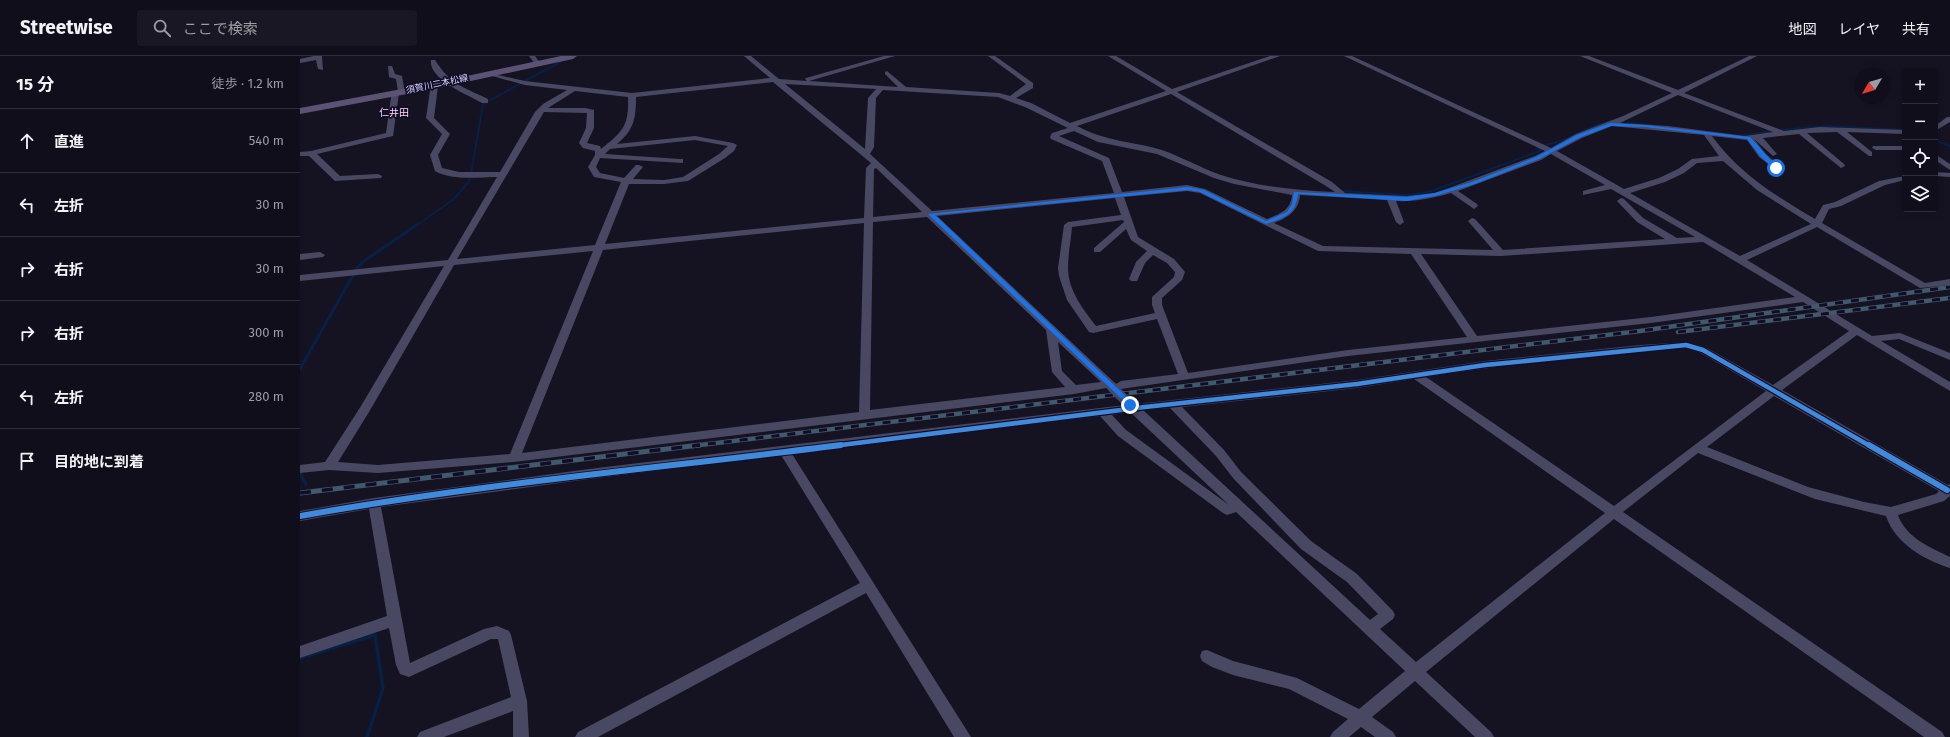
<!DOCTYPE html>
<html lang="ja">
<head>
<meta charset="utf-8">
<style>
  body { margin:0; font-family:"Fira Sans","Noto Sans JP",sans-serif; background:#191723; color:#f1f3f6 }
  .controls { position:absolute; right:12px; top:12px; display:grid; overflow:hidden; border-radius:4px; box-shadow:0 2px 6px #0003 }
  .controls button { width:36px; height:36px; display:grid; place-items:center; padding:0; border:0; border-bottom:1px solid #302e39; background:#100e1a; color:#f1f3f6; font:20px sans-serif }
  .compass { position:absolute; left:1554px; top:12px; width:36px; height:36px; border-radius:50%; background:#100e1a; box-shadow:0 2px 6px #0003; rotate:232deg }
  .stop { position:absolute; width:12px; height:12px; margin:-9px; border:3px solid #1a73e8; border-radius:50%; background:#fff }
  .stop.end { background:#1a73e8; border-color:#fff; box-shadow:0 1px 4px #0008 }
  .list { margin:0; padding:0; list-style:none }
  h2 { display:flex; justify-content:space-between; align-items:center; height:52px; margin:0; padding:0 16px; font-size:17px }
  h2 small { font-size:13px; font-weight:400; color:#9c9ca2 }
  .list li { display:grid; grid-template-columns:26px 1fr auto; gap:12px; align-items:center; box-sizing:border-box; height:64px; padding:0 16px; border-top:1px solid #302e39 }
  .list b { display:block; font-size:15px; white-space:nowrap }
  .list em { font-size:13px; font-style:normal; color:#9c9ca2 }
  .icon { flex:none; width:22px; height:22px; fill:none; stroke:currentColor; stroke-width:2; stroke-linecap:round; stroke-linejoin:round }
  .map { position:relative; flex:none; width:1650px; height:681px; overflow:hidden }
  header { display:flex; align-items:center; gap:24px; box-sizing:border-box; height:56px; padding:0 20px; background:#100e1a; border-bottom:1px solid #302e39 }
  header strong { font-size:19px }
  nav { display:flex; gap:22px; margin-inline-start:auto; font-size:14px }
  .search { width:280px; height:36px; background:#191723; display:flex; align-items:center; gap:10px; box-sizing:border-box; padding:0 14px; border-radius:4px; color:#9c9ca2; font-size:15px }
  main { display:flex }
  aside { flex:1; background:#100e1a }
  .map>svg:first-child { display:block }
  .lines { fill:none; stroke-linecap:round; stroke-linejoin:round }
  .stream-far2 { stroke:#062046; stroke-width:2 }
  .stream-far1 { stroke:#062046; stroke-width:3 }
  .stream { stroke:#062046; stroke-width:3.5 }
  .minor { fill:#484863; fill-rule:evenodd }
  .major { fill:#5c5274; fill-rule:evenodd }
  .rail-far1-casing { stroke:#41596c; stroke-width:4.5 }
  .rail-casing { stroke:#41596c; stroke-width:5 }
  .rail-far1 { stroke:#110d28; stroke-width:3; stroke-dasharray:8; stroke-linecap:butt }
  .rail { stroke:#110d28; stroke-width:3.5; stroke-dasharray:11; stroke-linecap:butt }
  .minor-bridge { stroke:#484863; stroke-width:10 }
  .cycleway-far1-casing { stroke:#110d28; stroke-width:7 }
  .cycleway-casing { stroke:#110d28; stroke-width:8 }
  .cycleway-far1 { stroke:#408adc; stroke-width:4.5 }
  .cycleway { stroke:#408adc; stroke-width:6 }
  .route { fill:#1a73e8 }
  .labels { text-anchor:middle; stroke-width:3.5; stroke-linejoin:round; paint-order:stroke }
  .far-street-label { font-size:9px; fill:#d8d5ff; stroke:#110d28 }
  .far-quarter-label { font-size:10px; fill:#ffd7f2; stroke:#110d28 }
</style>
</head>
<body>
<header>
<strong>Streetwise</strong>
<div class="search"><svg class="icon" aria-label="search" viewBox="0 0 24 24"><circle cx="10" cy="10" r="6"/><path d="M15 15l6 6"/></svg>ここで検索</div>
<nav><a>地図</a><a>レイヤ</a><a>共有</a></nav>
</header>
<main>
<aside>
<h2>15 分<small>徒歩 · 1.2 km</small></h2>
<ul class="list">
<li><svg class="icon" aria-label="ahead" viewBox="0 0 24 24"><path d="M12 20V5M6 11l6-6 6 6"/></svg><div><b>直進</b></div><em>540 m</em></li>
<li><svg class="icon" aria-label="left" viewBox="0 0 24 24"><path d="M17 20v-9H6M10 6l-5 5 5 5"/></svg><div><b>左折</b></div><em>30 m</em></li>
<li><svg class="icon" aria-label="right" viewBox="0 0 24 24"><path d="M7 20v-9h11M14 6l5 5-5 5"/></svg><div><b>右折</b></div><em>30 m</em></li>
<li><svg class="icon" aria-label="right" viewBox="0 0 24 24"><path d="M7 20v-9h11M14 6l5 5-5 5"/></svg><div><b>右折</b></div><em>300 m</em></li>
<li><svg class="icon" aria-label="left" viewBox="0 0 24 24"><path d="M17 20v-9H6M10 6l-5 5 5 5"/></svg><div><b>左折</b></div><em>280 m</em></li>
<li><svg class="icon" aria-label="arrive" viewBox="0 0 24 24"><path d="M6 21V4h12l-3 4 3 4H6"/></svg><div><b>目的地に到着</b></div></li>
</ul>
</aside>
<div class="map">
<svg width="1650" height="681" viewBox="0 0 1650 681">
  <rect width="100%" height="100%" fill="#151322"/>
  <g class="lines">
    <path class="stream-far2" d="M1328 67 1352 69
      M1481 74 1525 70 1605 74
      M1439 80 1473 75
      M1635 84 1650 90
      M1243 89C1268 87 1287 69 1312 65
      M1040 135 1110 139 1132 135 1242 94 1237 92
      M117 169 154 143 170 124 183 48 262 5"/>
    <path class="stream-far1" d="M0 313 57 212 64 205 118 168"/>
    <path class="stream" d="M0 417 6 428
      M0 602 75 579 83 632 67 681"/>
    <path class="minor" d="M14 0H22L23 14 18 13 16 4 0 7V3Z
      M229 0H235L240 7 235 8Z
      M444 0H451L479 23 507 25 505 23 506 22 584 0H595L509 25 598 31 585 18V16L587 15 606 31 699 37 710 40 726 28 688 0H695L733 27V32L716 42 731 47 770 67 866 35 808 0H816L872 33 970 0H980L877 36 1032 126 1045 137 1107 140 1134 137 1149 132 1235 100 1245 95 1044 0H1052L1251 92 1276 78 1323 60 1372 37 1280 0H1289L1378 34 1449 0H1457L1384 37 1484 75 1520 71 1605 74V78L1547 76 1572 96V100H1569L1537 76 1507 77 1544 108 1545 110 1541 112 1499 78 1463 82 1477 98 1473 100 1454 83 1465 97 1479 110V114H1476L1459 101 1447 84 1412 80C1438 117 1476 140 1515 163L1523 149 1535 146 1579 125 1605 120V124L1585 129 1541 150 1529 153 1522 167 1625 227 1650 223V229L1620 232 1517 171 1447 204 1572 280 1600 277 1650 297V304L1599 283 1581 285 1650 326V335L1557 279 1482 334 1648 429 1650 428V440L1644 445 1598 459C1606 482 1630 491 1650 501V512C1624 504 1595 487 1586 460L1515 443 1398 397 1323 456 1642 676 1645 681H1624L1314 463 1126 616 1191 676 1194 681H1175L1115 625 1072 661 1093 676 1096 681H1075L1061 671 1049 681H1030L1033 676 1048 663 989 633 933 619 912 611 902 605 900 600 902 595 907 594 933 605 997 622 1059 653 1105 615 936 456 927 459 923 457 818 380 800 360 492 398 671 681H654L566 537 298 681H275L278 676 560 527 481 399 289 423 81 451 110 607 184 573 197 570 209 575 211 579 227 645 229 681H213V655L144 681H117L120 676 211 641 198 583H191L109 621 100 618 96 609 89 572 0 602V590L87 560 69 453 0 465V455L74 442 289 413 825 349 826 346 830 345 840 352 841 348 845 347 1057 324 1185 305 1341 289 1386 286 1407 292 1473 329 1549 275 1503 246 1351 267 1048 300 821 333 817 332 812 335 806 332 774 338 214 406 78 417 29 414 0 417V409L25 406 61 350 144 210 0 225V219L148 204 197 121C177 121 153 125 135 115L130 99 142 78 126 62 131 28 138 30 134 62 150 78 138 99 142 112 159 116H200L235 56 243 48 267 34 225 29 185 18V16L225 25 332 37 470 22ZM473 26 571 107 566 112 564 162 305 188 329 128H364L388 125 425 102 434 95 437 89 433 87 395 80 317 88C334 74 336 62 336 41ZM485 28 576 33 568 42 565 93ZM583 34 698 41 725 51 768 72 752 77 750 81 751 83 802 105 814 137 632 155 570 98 574 91 576 42ZM275 35 328 41C329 70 323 75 301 93L300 90 287 87 294 72V54L285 52H248ZM871 38 1026 130 1035 136C997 134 958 131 921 119 901 112 882 101 862 94 832 85 807 86 777 70ZM1378 39 1473 76 1445 80 1368 70 1320 67ZM244 56 287 57 286 72 279 87 283 92 295 95V99L288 111 294 121 321 126 295 189 157 203ZM1312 70 1404 79 1419 100 1392 103 1378 113 1359 122 1324 133 1257 95 1282 82ZM774 75 798 86 857 98 914 122 934 128 992 139C991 154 980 158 967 163L905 133 887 129 822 136 809 102 759 80ZM395 84 428 90 419 98 383 121 364 124 333 123 343 111 339 109H336L324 122 300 117 296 111 300 102 383 107V103H380L305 98 310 93ZM1251 98 1305 129 1283 135V139L1311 133 1395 181 1377 182 1343 162 1324 143 1321 142 1317 145 1337 166 1365 183 1203 194 1175 163 1172 162 1168 165 1193 194 1023 190 974 167C987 162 999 155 1000 139L1087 144 1096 166 1100 169 1104 166 1096 145C1115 146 1133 142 1151 137L1174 153 1178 150 1177 148 1158 135 1241 104ZM1423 105 1457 134 1511 168 1440 200 1330 137 1365 126 1384 117 1397 107ZM576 112 622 156 573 161 574 113ZM887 135 900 137 1018 195 1111 198 1167 281 1048 294 888 317 862 249V242L882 224 885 216 874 203 838 181 824 141ZM815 142 821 159 768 166 764 169 758 212 759 220 767 244 789 276 793 277 857 263 878 318 821 325 816 328 637 160ZM627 161 746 274 752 316 765 331 570 354 573 166ZM823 164 824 166 794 192V196H800L826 173 831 184 847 195 836 206 829 223 831 225H837L845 207 853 199 867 207 875 216 874 221 852 241V249L855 257 796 270C783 253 768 234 768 212 768 198 771 184 772 171ZM564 167 559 356 222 397 303 194ZM1403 186 1495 241 1351 261 1177 280 1121 198 1201 200ZM293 195 210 398 78 409 38 406 69 356 154 209ZM758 286 801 326 776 329 762 315ZM1386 292 1399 296 1466 335 1314 450 1126 321C1212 308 1299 298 1386 292ZM1114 323 1305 457 1116 606 1080 573 1093 563 1095 559 1093 555 1057 518 1011 485 941 416 924 394 882 351 1057 332ZM1474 340 1639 435 1636 438 1591 451 1564 446 1508 431 1407 391ZM870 352 916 400 933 422 1001 493 1047 526 1078 558 1070 564 843 354ZM830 356 929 449 826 374 812 359Z
      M131 4H135C150 28 163 31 188 43V47H182C168 39 128 23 131 4Z
      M88 10H92L95 18 102 20 105 37 98 35 96 23 89 21Z
      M92 35 99 37 93 80 17 98 40 120 78 118 82 120 81 122 35 125 9 100H0V96L11 95 86 77Z
      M1647 61H1650V66L1635 75V70Z
      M1573 90H1605V94H1576L1572 92Z
      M1635 98 1650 108V114L1635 104Z
      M1635 116 1650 117V121L1635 120Z
      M20 196 25 199 23 201 0 204V198Z"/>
    <path class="major" d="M261 0H277L273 3 134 33 0 58V52L134 27Z"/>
    <defs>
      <path id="rail-far1" d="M1378 276 1650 242
        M392 390 1340 275 1650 231"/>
      <path id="rail" d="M0 437 400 389"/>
    </defs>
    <use href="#rail-far1" class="rail-far1-casing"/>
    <use href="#rail" class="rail-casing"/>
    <use href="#rail-far1" class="rail-far1"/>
    <use href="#rail" class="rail"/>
    <path class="minor-bridge" d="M812 331 830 349"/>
    <defs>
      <path id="cycleway-far1" d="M533 390 845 351 1057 328 1185 309 1386 289 1403 294 1570 390"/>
      <path id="cycleway" d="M1569 389 1647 434
        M0 460C179 428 361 412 541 389"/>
    </defs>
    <use href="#cycleway-far1" class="cycleway-far1-casing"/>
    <use href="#cycleway" class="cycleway-casing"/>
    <use href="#cycleway-far1" class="cycleway-far1"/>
    <use href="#cycleway" class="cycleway"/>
  </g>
  <path class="route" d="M1310 67 1345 69 1450 81 1478 112 1474 113 1460 100 1447 83 1345 71 1311 70 1281 81 1239 103 1175 128 1135 140 1107 145 998 138C996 159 983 162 966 168L900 136 888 134 635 159 833 347V349L830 351 628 158 888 131 904 134 966 165 987 156 992 148 994 136 1107 141 1135 137 1172 126 1236 101 1277 79Z"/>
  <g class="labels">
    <g class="far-street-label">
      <text transform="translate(137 28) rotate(-12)" y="3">須賀川二本松線</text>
    </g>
    <g class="far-quarter-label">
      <text x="94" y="60">仁井田</text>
    </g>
  </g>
</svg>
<div class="controls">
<button>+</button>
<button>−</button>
<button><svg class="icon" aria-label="locate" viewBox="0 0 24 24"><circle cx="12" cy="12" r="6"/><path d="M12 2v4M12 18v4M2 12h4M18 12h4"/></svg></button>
<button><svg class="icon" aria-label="layers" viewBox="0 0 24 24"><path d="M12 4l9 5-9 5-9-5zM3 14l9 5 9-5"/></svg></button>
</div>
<svg class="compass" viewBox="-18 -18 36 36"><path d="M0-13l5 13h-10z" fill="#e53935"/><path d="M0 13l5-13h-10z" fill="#9c9ca2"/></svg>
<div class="stop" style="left:1476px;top:112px"></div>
<div class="stop end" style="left:830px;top:349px"></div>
</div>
</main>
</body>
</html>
